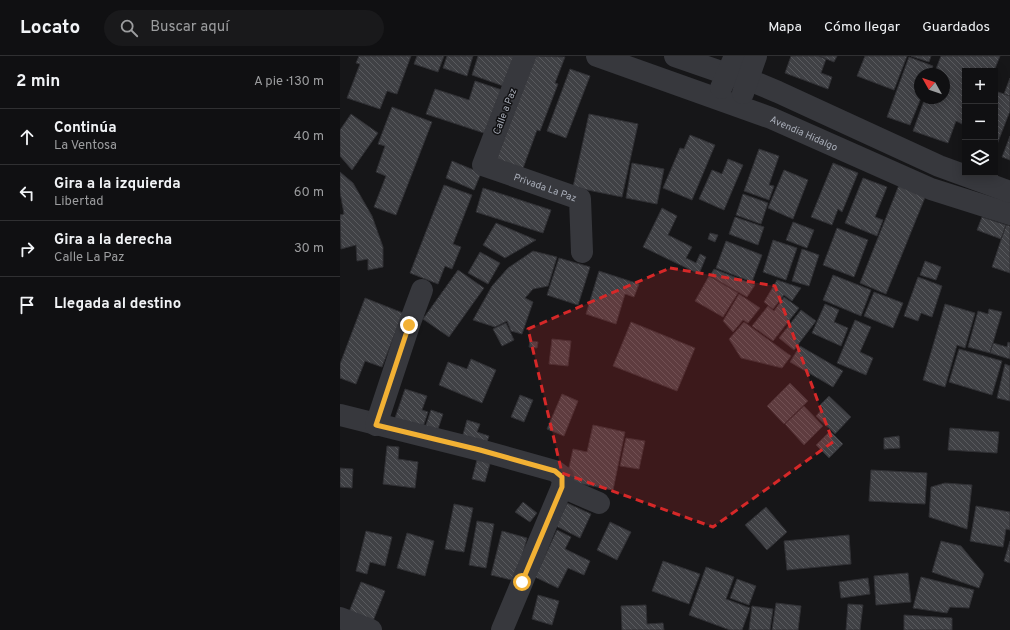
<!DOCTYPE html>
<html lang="es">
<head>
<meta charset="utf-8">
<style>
  body { margin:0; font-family:Overpass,sans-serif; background:#19191b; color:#f1f3f6 }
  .controls { position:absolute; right:12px; top:12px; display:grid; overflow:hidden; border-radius:0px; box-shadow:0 2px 10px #0003 }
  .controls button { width:36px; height:36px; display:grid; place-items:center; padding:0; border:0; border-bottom:1px solid #303032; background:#101012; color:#f1f3f6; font:20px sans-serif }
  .compass { position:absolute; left:574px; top:12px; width:36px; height:36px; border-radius:50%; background:#101012; box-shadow:0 2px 10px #0003; rotate:310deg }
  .stop { position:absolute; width:12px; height:12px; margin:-9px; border:3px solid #f2b134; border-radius:50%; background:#fff }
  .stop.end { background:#f2b134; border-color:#fff; box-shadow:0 1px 4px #0008 }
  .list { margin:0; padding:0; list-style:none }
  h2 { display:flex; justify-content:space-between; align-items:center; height:52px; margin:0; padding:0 16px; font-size:17px }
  h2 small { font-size:13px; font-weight:400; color:#9c9d9f }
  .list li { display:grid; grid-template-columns:26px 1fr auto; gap:12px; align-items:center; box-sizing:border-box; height:56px; padding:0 16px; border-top:1px solid #303032 }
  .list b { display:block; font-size:15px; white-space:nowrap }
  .list p { margin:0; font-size:13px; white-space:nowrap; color:#9c9d9f }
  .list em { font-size:13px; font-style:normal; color:#9c9d9f }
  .icon { flex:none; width:22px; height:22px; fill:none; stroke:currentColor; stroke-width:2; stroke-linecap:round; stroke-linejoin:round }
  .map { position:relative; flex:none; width:670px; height:574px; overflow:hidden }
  header { display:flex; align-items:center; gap:24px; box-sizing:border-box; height:56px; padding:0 20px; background:#101012; border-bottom:1px solid #303032 }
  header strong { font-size:19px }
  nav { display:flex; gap:22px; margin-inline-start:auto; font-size:14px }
  .search { width:280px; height:36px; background:#19191b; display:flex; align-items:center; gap:10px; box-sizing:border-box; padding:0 14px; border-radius:22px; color:#9c9d9f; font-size:15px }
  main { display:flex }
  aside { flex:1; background:#101012 }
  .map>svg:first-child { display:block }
  .building { fill:url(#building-back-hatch); stroke:#303034 }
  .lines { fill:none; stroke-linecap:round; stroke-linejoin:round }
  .minor { stroke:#37383d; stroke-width:22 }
  .route { stroke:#f2b134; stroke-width:5 }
  .marked { fill:#d62828; fill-opacity:0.2; stroke:#d62828; stroke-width:3; stroke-dasharray:8 5; stroke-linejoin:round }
  .labels { text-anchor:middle; stroke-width:3; stroke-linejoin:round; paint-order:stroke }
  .street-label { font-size:10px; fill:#a8adb8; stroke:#111113 }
</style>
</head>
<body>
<header>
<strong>Locato</strong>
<div class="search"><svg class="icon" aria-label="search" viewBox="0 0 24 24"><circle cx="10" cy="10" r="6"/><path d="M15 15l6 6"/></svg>Buscar aquí</div>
<nav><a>Mapa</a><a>Cómo llegar</a><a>Guardados</a></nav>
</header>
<main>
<aside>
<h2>2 min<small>A pie · 130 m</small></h2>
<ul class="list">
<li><svg class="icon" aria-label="ahead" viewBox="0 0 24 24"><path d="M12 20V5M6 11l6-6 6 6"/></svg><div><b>Continúa</b><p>La Ventosa</p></div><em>40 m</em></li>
<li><svg class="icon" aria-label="left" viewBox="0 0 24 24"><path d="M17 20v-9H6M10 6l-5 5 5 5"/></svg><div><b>Gira a la izquierda</b><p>Libertad</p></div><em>60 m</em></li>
<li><svg class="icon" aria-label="right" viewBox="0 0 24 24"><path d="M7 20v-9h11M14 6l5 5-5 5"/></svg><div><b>Gira a la derecha</b><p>Calle La Paz</p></div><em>30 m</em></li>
<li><svg class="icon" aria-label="arrive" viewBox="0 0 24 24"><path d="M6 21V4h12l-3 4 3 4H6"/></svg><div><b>Llegada al destino</b></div></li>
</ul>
</aside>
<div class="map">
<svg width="670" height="574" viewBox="0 0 670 574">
  <defs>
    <pattern id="building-back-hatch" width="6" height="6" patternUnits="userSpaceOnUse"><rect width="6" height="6" fill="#404145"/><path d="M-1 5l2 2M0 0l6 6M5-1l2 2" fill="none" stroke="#595a5e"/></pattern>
  </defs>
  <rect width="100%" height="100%" fill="#161618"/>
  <path class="building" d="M19 0H71L57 38 47 35 40 53 7 42 20 8 16 7Z
    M77 0H104L98 16 74 8Z
    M107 0H133L127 20 103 12Z
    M138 0H179L169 32 132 19Z
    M195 0 225 1 215 27 218 28 200 75 197 74 182 115 156 104Z
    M451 0H479L486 3 481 17 492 21 488 33 445 17Z
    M479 0H497L494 6Z
    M525 0H567L554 34 517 20Z
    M571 0H591L589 6Z
    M601 0H660L654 15H625V60L622 68 616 65 608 87 573 75 585 42H604V18H594Z
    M569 1 593 10 589 18H580L581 42 570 69 547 61Z
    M230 13 250 20 226 82 207 75Z
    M670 22V40L664 38Z
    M135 25 168 36 153 80 86 58 95 33 129 44Z
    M655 35 670 40V55L656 91H655Z
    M52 51 92 66 56 159 34 151 46 120 36 116 45 90 38 88Z
    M11 58 38 77 12 114 0 100V74Z
    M249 58 298 68 282 141 233 131Z
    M350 79 375 89 352 144 323 132 340 92 344 93Z
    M670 80V104L662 101Z
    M419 93 439 100 429 129 434 130 429 144 404 135Z
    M388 103 403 109 384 154 359 143 372 114 382 118Z
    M112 105 141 117 134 134 106 122Z
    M292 107 324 113 317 148 286 142Z
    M493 107 518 117 502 156 498 153 492 169 471 161Z
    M444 114 468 124 453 163 428 152Z
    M0 116 13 127 32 160 43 191V211L28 214V203L17 205 16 189 1 193 0 159 4 158 0 136Z
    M523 122 547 131 535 161 543 164 537 180 505 167Z
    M104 129 132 139 113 188 121 191 112 213 105 210 98 228 70 217Z
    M559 129 586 139 546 238 520 227Z
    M143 132 211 154 203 177 136 156Z
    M403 138 428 147 421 168 396 159Z
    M322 152 337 160 328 179 352 191 346 202 356 207 360 198 366 201 359 218 303 191Z
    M395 161 424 171 418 189 389 178Z
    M642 161 666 169 661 183 637 174Z
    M453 166 474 174 467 192 446 184Z
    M156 167 196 184 165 202 143 189Z
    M666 169 670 170V217L652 211Z
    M497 172 528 184 514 221 483 209Z
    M370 177 378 179 375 186 368 183Z
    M433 184 457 192 446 224 423 216Z
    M386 185 422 199 412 226 376 212Z
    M462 193 479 199 469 230 452 225Z
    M193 195 217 201 208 230 193 233 185 242 193 246 182 278 171 275 167 265 155 271 133 264 152 230 168 212Z
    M140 196 160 207 148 228 128 217Z
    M219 202 250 211 238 249 207 239Z
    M585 205 601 211 596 224 580 219Z
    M374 213 415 229 407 241 370 220Z
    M118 214 144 232 109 281 83 263Z
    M259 215 299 228 294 241 285 238 276 268 246 258Z
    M493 219 531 234 521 260 483 244Z
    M369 220 398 237 383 261 355 245Z
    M578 221 602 230 592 261 581 257 578 265 564 260Z
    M437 224 461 232 452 245 444 239 433 253 424 246Z
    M534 236 563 247 553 272 524 260Z
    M399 238 420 252 408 267 403 264 393 276 383 265Z
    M444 241 459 252 433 285 412 270 428 250 434 255Z
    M25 242 63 257 42 311 25 305 16 328 0 322V308Z
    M485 248 499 254 494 266 508 272 501 290 472 277Z
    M605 248 635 257 625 292 617 289 605 331 583 324Z
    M649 253 662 256 650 297 628 291 638 255 648 258Z
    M461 254 476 265 454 294 439 282Z
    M515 264 531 271 520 296 533 302 526 319 497 307Z
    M291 266 355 292 337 335 273 310Z
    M404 266 451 300 442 312 401 302 389 283Z
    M166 267 174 284 162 290 153 273Z
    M212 283 231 285 228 310 209 308Z
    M190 285 198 286 197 292 189 291Z
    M668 286 670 287V303L650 297 653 287 667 291Z
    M460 290 503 315 493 331 450 306Z
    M619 293 662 305 652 339 609 326Z
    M131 303 156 314 142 347 99 329 108 306 127 313Z
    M665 308 670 310V345L657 342Z
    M450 327 468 345 444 368 427 350Z
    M65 333 87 340 82 354 88 356 83 371 55 362Z
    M222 338 238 345 224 380 207 373Z
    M180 339 193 344 184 366 171 361Z
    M489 340 511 361 495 378 476 360 483 352 480 349Z
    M464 350 483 370 464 389 445 368Z
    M91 354 103 358 97 376 85 372Z
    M127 364 140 368 137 376 149 380 146 389 122 382Z
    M253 369 285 376 273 434 226 425 233 393 247 396Z
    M610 372 659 376 657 397 608 394Z
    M490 375 503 388 489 402 476 389Z
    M559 380 560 392 544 393V382Z
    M286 382 305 385 299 413 280 410Z
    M47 390 59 391 58 403 78 406 75 432 43 428Z
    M138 400 151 404 145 426 132 423Z
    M0 412 13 413 12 432 0 431Z
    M531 414 587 417 585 448 529 445Z
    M605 427 632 429 627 473 589 461 591 431Z
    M183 446 197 457 190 466 175 456Z
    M227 447 251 458 240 482 216 470Z
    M114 448 133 452 124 496 105 493Z
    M636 450 670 456V474L666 473 663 491 630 485Z
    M426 451 447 476 427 494 405 469Z
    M137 465 154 468 146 512 129 509Z
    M270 466 291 476 277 504 257 494Z
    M217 474 231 481 225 493 250 505 244 519 228 512 218 532 195 521Z
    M26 475 52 481 45 510 30 506 27 518 16 515Z
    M162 475 187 482 176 525 151 519Z
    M67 477 94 485 85 520 57 512Z
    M509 479 511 508 447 514 444 485Z
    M601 485 621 490 644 518 639 532 592 516Z
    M670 485V507L664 505Z
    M323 505 360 518 349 548 312 535Z
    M366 511 394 521 386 543 410 552 402 574H390L349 559Z
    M568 517 571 546 536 549 534 520Z
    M581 521 634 534 629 552 610 551 607 557 573 552Z
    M528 522 530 538 501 542 499 526Z
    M397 523 416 530 409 549 390 542Z
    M21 526 45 535 33 565 9 556Z
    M198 539 219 545 212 569 192 563Z
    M436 547 461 550 458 574H432Z
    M508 548 523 549 520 574H506Z
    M306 549 307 568 323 567 324 574H282L281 550Z
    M412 550 433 553 430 574H409Z
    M564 559 612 562V574H564Z"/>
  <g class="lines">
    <g class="minor">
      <path id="s1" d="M185 0 143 109 240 143 242 196"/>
      <path id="s2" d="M257 0 431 62 591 133 670 158"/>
      <path d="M335 0 387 18 407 23 438 36 599 110 670 136"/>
      <path d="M381 32 395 0"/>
      <path d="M403 37 416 0"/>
      <path d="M0 359 140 394 215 415 223 421 222 431 162 574"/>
      <path d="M36 369 69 269 82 234"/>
      <path d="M222 431 259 447"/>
      <path d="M0 562 31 574"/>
    </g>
  </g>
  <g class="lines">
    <path class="route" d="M69 269 36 369 140 394 215 415 222 421V431L182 526"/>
  </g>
  <path class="marked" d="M330 212 435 230 493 386 373 471 222 417 188 273Z"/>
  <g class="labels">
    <g class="street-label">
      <text transform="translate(164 55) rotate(-69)" y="4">Calle a Paz</text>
      <text dy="4" stroke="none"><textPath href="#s2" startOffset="221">Avendia Hidalgo</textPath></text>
      <text dy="4" stroke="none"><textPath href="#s1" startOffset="183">Privada La Paz</textPath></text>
    </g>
  </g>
</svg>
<div class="controls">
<button>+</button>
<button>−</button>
<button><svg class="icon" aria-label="layers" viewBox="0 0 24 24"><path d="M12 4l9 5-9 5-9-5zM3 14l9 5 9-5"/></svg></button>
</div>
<svg class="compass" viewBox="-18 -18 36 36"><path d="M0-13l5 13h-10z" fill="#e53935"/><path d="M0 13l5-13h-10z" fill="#9c9d9f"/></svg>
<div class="stop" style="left:182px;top:526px"></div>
<div class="stop end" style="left:69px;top:269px"></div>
</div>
</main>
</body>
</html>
